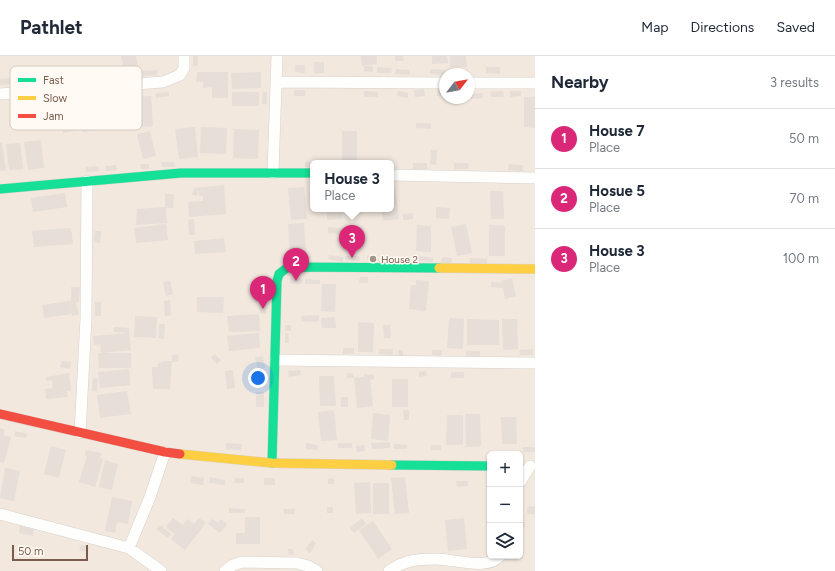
<!DOCTYPE html>
<html lang="en">
<head>
<meta charset="utf-8">
<style>
  body { margin:0; font-family:Figtree,sans-serif; background:#f6f6f7; color:#1f2937 }
  .controls { position:absolute; right:12px; bottom:12px; display:grid; overflow:hidden; border-radius:6px; box-shadow:0 1px 3px #0004 }
  .controls button { width:36px; height:36px; display:grid; place-items:center; padding:0; border:0; border-bottom:1px solid #e0e1e3; background:#fff; color:#1f2937; font:20px sans-serif }
  .compass { position:absolute; left:439px; top:12px; width:36px; height:36px; border-radius:50%; background:#fff; box-shadow:0 1px 3px #0004; rotate:59deg }
  .scale { position:absolute; left:12px; bottom:10px; width:76px; box-sizing:border-box; padding-left:4px; border:2px solid #7a5c4d; border-top:0; font-size:11px; line-height:14px; white-space:nowrap; color:#7a5c4d; -webkit-text-stroke:3px #fffaf3; paint-order:stroke }
  .you { position:absolute; left:258px; top:322px; width:14px; height:14px; margin:-10px; border:3px solid #fff; border-radius:50%; background:#1a73e8; box-shadow:0 0 0 6px #1a73e833 }
  .badge { display:grid; place-items:center; width:26px; height:26px; border-radius:50%; background:#db2777; color:#fff; font-size:13px; font-weight:700 }
  .pin { position:absolute; translate:-50% -33px; filter:drop-shadow(0 1px 2px #0008) }
  .pin::after { content:''; position:absolute; top:21px; width:14px; height:12px; background:inherit; clip-path:polygon(0 0,100% 0,50% 100%) }
  .popup { position:absolute; left:310px; top:104px; width:84px; height:52px; box-sizing:border-box; display:grid; place-content:center; border-radius:6px; background:#fff; filter:drop-shadow(0 1px 3px #0005); font-size:13px; white-space:nowrap; color:#747a83 }
  .popup b { font-size:15px; color:#1f2937 }
  .popup::after { content:''; position:absolute; left:50%; top:100%; margin-left:-8px; border:8px solid transparent; border-top-color:#fff }
  .list { margin:0; padding:0; list-style:none }
  h2 { display:flex; justify-content:space-between; align-items:center; height:52px; margin:0; padding:0 16px; font-size:17px }
  h2 small { font-size:13px; font-weight:400; color:#747a83 }
  .list li { display:grid; grid-template-columns:26px 1fr auto; gap:12px; align-items:center; box-sizing:border-box; height:60px; padding:0 16px; border-top:1px solid #e0e1e3 }
  .list b { display:block; font-size:15px; white-space:nowrap }
  .list p { margin:0; font-size:13px; white-space:nowrap; color:#747a83 }
  .list em { font-size:13px; font-style:normal; color:#747a83 }
  .icon { flex:none; width:22px; height:22px; fill:none; stroke:currentColor; stroke-width:2; stroke-linecap:round; stroke-linejoin:round }
  .map { position:relative; flex:none; width:535px; height:515px; overflow:hidden }
  header { display:flex; align-items:center; gap:24px; box-sizing:border-box; height:56px; padding:0 20px; background:#fff; border-bottom:1px solid #e0e1e3 }
  header strong { font-size:19px }
  nav { display:flex; gap:22px; margin-inline-start:auto; font-size:14px }
  main { display:flex }
  aside { flex:1; background:#fff }
  .map>svg:first-child { display:block }
  .residential { fill:#f2e8de; fill-rule:evenodd }
  .building { fill:#e6ded7 }
  .lines { fill:none; stroke-linecap:round; stroke-linejoin:round }
  .street-casing { stroke:#d7d1cb; stroke-width:12 }
  .fast-casing { stroke:#d9d2cb; stroke-width:10 }
  .slow-casing { stroke:#d9d2cb; stroke-width:10 }
  .jam-casing { stroke:#d9d2cb; stroke-width:10 }
  .street { stroke:#fefefd; stroke-width:11 }
  .fast { stroke:#16e098; stroke-width:9 }
  .slow { stroke:#ffcf43; stroke-width:9 }
  .jam { stroke:#f24e42; stroke-width:9 }
  .poi-dot { fill:#a69286; stroke:#fffaf3; stroke-width:1.5 }
  .labels { text-anchor:middle; stroke-width:3; stroke-linejoin:round; paint-order:stroke }
  .poi-label { font-size:10px; fill:#7a5c4d; stroke:#fffaf3; text-anchor:start }
  .key { fill:#fffaf3; stroke:#d7cbc1; stroke-width:1 }
  .key-label { font-size:11px; fill:#7a5c4d }
</style>
</head>
<body>
<header>
<strong>Pathlet</strong>
<nav><a>Map</a><a>Directions</a><a>Saved</a></nav>
</header>
<main>
<div class="map">
<svg width="535" height="515" viewBox="0 0 535 515">
  <rect width="100%" height="100%" fill="#f9f5f0"/>
  <path class="residential" d="M0 0H535V515H0ZM445 18H469V42H445ZM313 107H391V153H313ZM490 398H520V500H490Z"/>
  <path class="building" d="M121 0H136L138 11 124 14Z
    M193 0H198V10H193Z
    M361 0H377V8L362 10Z
    M395 0H403L404 5H395Z
    M432 0H447L448 7 432 8Z
    M450 0H466L467 11H450Z
    M314 6H324V17H314Z
    M295 9H305V17L295 16Z
    M364 10H373V16L364 15Z
    M377 11 392 12 391 17H377Z
    M486 11H500V18L486 17Z
    M396 13 410 14V19L395 18Z
    M430 13 445 14 444 19 430 18Z
    M157 14V19L142 20 141 15Z
    M197 16H228V42H212V31L203 32V26H196Z
    M261 16V32L232 33 231 17Z
    M85 18V24L73 25 72 20Z
    M31 20V25L19 27 18 22Z
    M54 20H68V24L55 25Z
    M13 22 14 28 0 29V23Z
    M424 33 425 40 415 41 414 34Z
    M294 34H305V40H294Z
    M438 34 445 35V40H437Z
    M364 35 378 36V41H364Z
    M398 35 408 37V42L397 40Z
    M503 35 504 41H491L490 36Z
    M510 35H521V40L510 41Z
    M169 36V40L156 42 155 37Z
    M232 36H259V50H232Z
    M263 36H267V48H262Z
    M483 37V42L471 43 470 38Z
    M114 39 115 44 101 46 100 41Z
    M86 40 87 45 96 44 99 74 82 76 79 41Z
    M151 40 153 70 137 71 135 41Z
    M524 41H535V72L524 71Z
    M35 43 36 49 20 51 19 44Z
    M74 47 79 74 63 77 58 50Z
    M24 56H37L38 66H25Z
    M416 67H431V73L416 72Z
    M195 71 198 101 179 103 175 73Z
    M201 71 227 72 226 98 200 97Z
    M234 73 259 74 258 103 233 102Z
    M150 75 156 100 143 103 137 78Z
    M342 75H357V104H342Z
    M41 84 44 112 28 114 24 86Z
    M0 87H2L6 114 0 115Z
    M20 87 23 113 9 114 6 88Z
    M431 94H437L436 109 430 108Z
    M161 106H174L175 111H162Z
    M305 106H313V111H305Z
    M413 107H427V113H413Z
    M454 107H468L469 113H454Z
    M140 108H149V113H141Z
    M509 108 523 109V115L508 114Z
    M116 109 117 114 106 115 105 110Z
    M98 110 99 115 86 116V111Z
    M224 129 226 158 189 161 188 146 203 145V140H199L198 133 197 140 192 139 194 132Z
    M304 131 307 163 291 164 288 132Z
    M395 132 399 163 383 165 381 153H391V133Z
    M490 135H503L504 163H491Z
    M65 137 67 151 33 156 31 142Z
    M165 138H174L173 152H166L167 167 136 169 137 153 165 151Z
    M436 151 450 152 449 163 436 162Z
    M327 153H342V163L327 164Z
    M413 157V163L403 164V158Z
    M194 163 195 179H189L188 164Z
    M304 167 306 196 290 198 288 168Z
    M166 168 168 184 136 187 134 172Z
    M466 168 472 197 457 200 451 171Z
    M417 169 431 170V196L416 195Z
    M489 169 505 170V200H489Z
    M328 171 342 172V178L328 177Z
    M71 172 73 188 34 191 32 175Z
    M95 175H101L100 187 94 186Z
    M224 182 226 196 195 198 194 185Z
    M329 199 343 201V206L328 203Z
    M345 200H359L360 205 345 204Z
    M367 200 378 201 379 205 367 204Z
    M419 200 433 202V206L419 205Z
    M442 201 452 202 451 208 441 207Z
    M470 202 487 203V208L470 207Z
    M360 221H368V227H359Z
    M290 222 303 223 302 228 290 227Z
    M512 222 516 240 505 243 503 232 491 231V226L502 227 501 225Z
    M305 223 320 224V228H305Z
    M261 224H265V238L260 236Z
    M416 224 429 225 426 255 409 253 411 229H416Z
    M170 225 173 238 166 240 163 226Z
    M322 228H336L335 256 321 255Z
    M71 231H80L79 246H76L79 258 72 260 69 245H71Z
    M197 241H224L223 257 197 256Z
    M170 244 171 259 165 260 164 245Z
    M69 245 71 258 44 262 42 249Z
    M95 246H101V260H95Z
    M261 248H266V258L260 257Z
    M259 258 260 275 229 276 227 260Z
    M319 259V265L302 266 301 260Z
    M135 260 157 261 156 282 134 281Z
    M335 261 336 272H322L321 262Z
    M449 262 464 263 463 293 447 292Z
    M467 263 499 264V289H467Z
    M502 263H517L518 293 503 294Z
    M358 266 374 267 373 296H358Z
    M159 268H165L164 283 158 282Z
    M285 269H291V275H285Z
    M383 269H390L391 282H384Z
    M114 271 129 272V277L114 276Z
    M129 277 131 294 101 297 100 288 94 289 93 280Z
    M259 277 260 292 229 295 227 280Z
    M285 277H288L289 287H285Z
    M343 292H354V297L343 298Z
    M379 293H393V299L379 298Z
    M533 293V299H520L519 294Z
    M398 294H403V300H399Z
    M432 294H442L441 300 432 299Z
    M466 295H480V301L466 300Z
    M98 297H131V312H99Z
    M178 298 179 305 172 306V299Z
    M214 298 221 304 217 308 211 302Z
    M263 300 265 312 258 314 255 301Z
    M62 305 71 306 70 313 60 311Z
    M164 305H172L170 333H153L152 311H158V307Z
    M129 313 130 329 100 332 98 316Z
    M233 314 235 332 227 333 225 315Z
    M300 314 301 319 289 321 288 315Z
    M426 315 427 320 419 321V316Z
    M451 316H464V322H451Z
    M69 317 71 335H67L68 341 46 343 45 333 53 332 52 324 47 325 46 321Z
    M347 317 354 318V322H347Z
    M364 318 374 319V324L370 323 373 350 357 352 354 322 364 321Z
    M319 320H334L336 350H320Z
    M93 322 98 323 97 336 92 335Z
    M392 323H408V351H392Z
    M127 335 131 358 100 362 97 339Z
    M256 336H264V351H256Z
    M341 341H348V351H341Z
    M334 354 337 384 321 385 318 356Z
    M403 354H409V364H404Z
    M373 357 390 359 388 385 371 383Z
    M465 358H480L481 390 466 391Z
    M447 359H463V389H446Z
    M501 361H516L517 388H502Z
    M0 372 5 374 3 379 11 381 4 407 0 406Z
    M15 375 27 378 26 382 14 380Z
    M390 386V392L372 393 371 387Z
    M226 387 242 388 241 394 226 393Z
    M306 387 318 389 317 394 306 393Z
    M338 387H352V392H338Z
    M394 388 407 389V393H394Z
    M364 389 365 395 357 396 356 390Z
    M431 389H441V394H431Z
    M51 390 66 394 59 422 44 418Z
    M523 391H535V396H523Z
    M86 394 102 397 100 402 103 403 95 431 79 426 87 400H85Z
    M105 404 118 408 112 434 99 431Z
    M5 412 20 415 14 445 0 442Z
    M191 420 204 422 203 429 190 427Z
    M210 421 225 424V429L209 427Z
    M405 421 409 457 395 458 391 422Z
    M235 422H244V427H234Z
    M264 422H275V429H264Z
    M334 422V428H328V423Z
    M456 425H468V430L457 431Z
    M370 426 371 457 356 458 354 427Z
    M373 427H389V458H373Z
    M112 441 132 445 128 468 117 466 115 477 105 475Z
    M535 450V458H527V451Z
    M327 451H333V457H327Z
    M229 452 245 453V457H229Z
    M283 453H295V458H284Z
    M245 461H260V488H236V477H245Z
    M173 462 183 469 187 463 194 468 199 462 206 467 185 494 171 483 175 478 166 471Z
    M362 462 366 468 354 477 350 472Z
    M464 462 467 493 448 495 445 464Z
    M212 463 218 467 221 463 227 468 220 477 208 468Z
    M373 465 392 493 378 503 359 474Z
    M524 465 525 471 520 472V466Z
    M160 469 171 478 168 482 156 473Z
    M20 470 34 473 33 480 19 477Z
    M312 484 316 487 310 497 305 493Z
    M81 489 89 491 88 496 79 494Z
    M288 493H293L294 499H289Z"/>
  <g class="lines">
    <defs>
      <path id="street" d="M277 26 445 27
        M469 27H535
        M0 38 163 26 180 19 184 12V0
        M273 117 277 0
        M391 119 535 122
        M275 304 535 307
        M80 377 86 263 87 125
        M520 426 530 410
        M0 458 129 492 161 515
        M129 492 150 441 165 396
        M225 515 233 509 242 506 297 507 308 510 317 515
        M389 515C405 504 416 503 436 503 455 503 487 515 500 500"/>
      <path id="fast" d="M0 133 181 117H313
        M272 407 277 225 279 218 288 211 439 212
        M392 409 490 410"/>
      <path id="slow" d="M439 212 535 213
        M180 398 272 407 392 409"/>
      <path id="jam" d="M0 358 165 396 180 398"/>
    </defs>
    <use href="#street" class="street-casing"/>
    <use href="#fast" class="fast-casing"/>
    <use href="#slow" class="slow-casing"/>
    <use href="#jam" class="jam-casing"/>
    <use href="#street" class="street"/>
    <use href="#fast" class="fast"/>
    <use href="#slow" class="slow"/>
    <use href="#jam" class="jam"/>
  </g>
  <circle class="poi-dot" cx="373" cy="203" r="4"/>
  <g class="labels">
    <g class="poi-label">
      <text x="381" y="207">House 2</text>
    </g>
  </g>
  <rect x="10" y="10" width="132" height="64" rx="6" class="key"/>
  <rect x="18" y="22" width="18" height="4" fill="#16e098"/>
  <rect x="18" y="40" width="18" height="4" fill="#ffcf43"/>
  <rect x="18" y="58" width="18" height="4" fill="#f24e42"/>
  <g class="key-label">
    <text x="43" y="28">Fast</text>
    <text x="43" y="46">Slow</text>
    <text x="43" y="64">Jam</text>
  </g>
</svg>
<div class="controls">
<button>+</button>
<button>−</button>
<button><svg class="icon" aria-label="layers" viewBox="0 0 24 24"><path d="M12 4l9 5-9 5-9-5zM3 14l9 5 9-5"/></svg></button>
</div>
<svg class="compass" viewBox="-18 -18 36 36"><path d="M0-13l5 13h-10z" fill="#e53935"/><path d="M0 13l5-13h-10z" fill="#747a83"/></svg>
<div class="scale">50 m</div>
<div class="you"></div>
<div class="pin badge" style="left:263px;top:253px">1</div>
<div class="pin badge" style="left:296px;top:225px">2</div>
<div class="pin badge" style="left:352px;top:202px">3</div>
<div class="popup"><b>House 3</b>Place</div>
</div>
<aside>
<h2>Nearby<small>3 results</small></h2>
<ul class="list">
<li><span class="badge">1</span><div><b>House 7</b><p>Place</p></div><em>50 m</em></li>
<li><span class="badge">2</span><div><b>Hosue 5</b><p>Place</p></div><em>70 m</em></li>
<li><span class="badge">3</span><div><b>House 3</b><p>Place</p></div><em>100 m</em></li>
</ul>
</aside>
</main>
</body>
</html>
